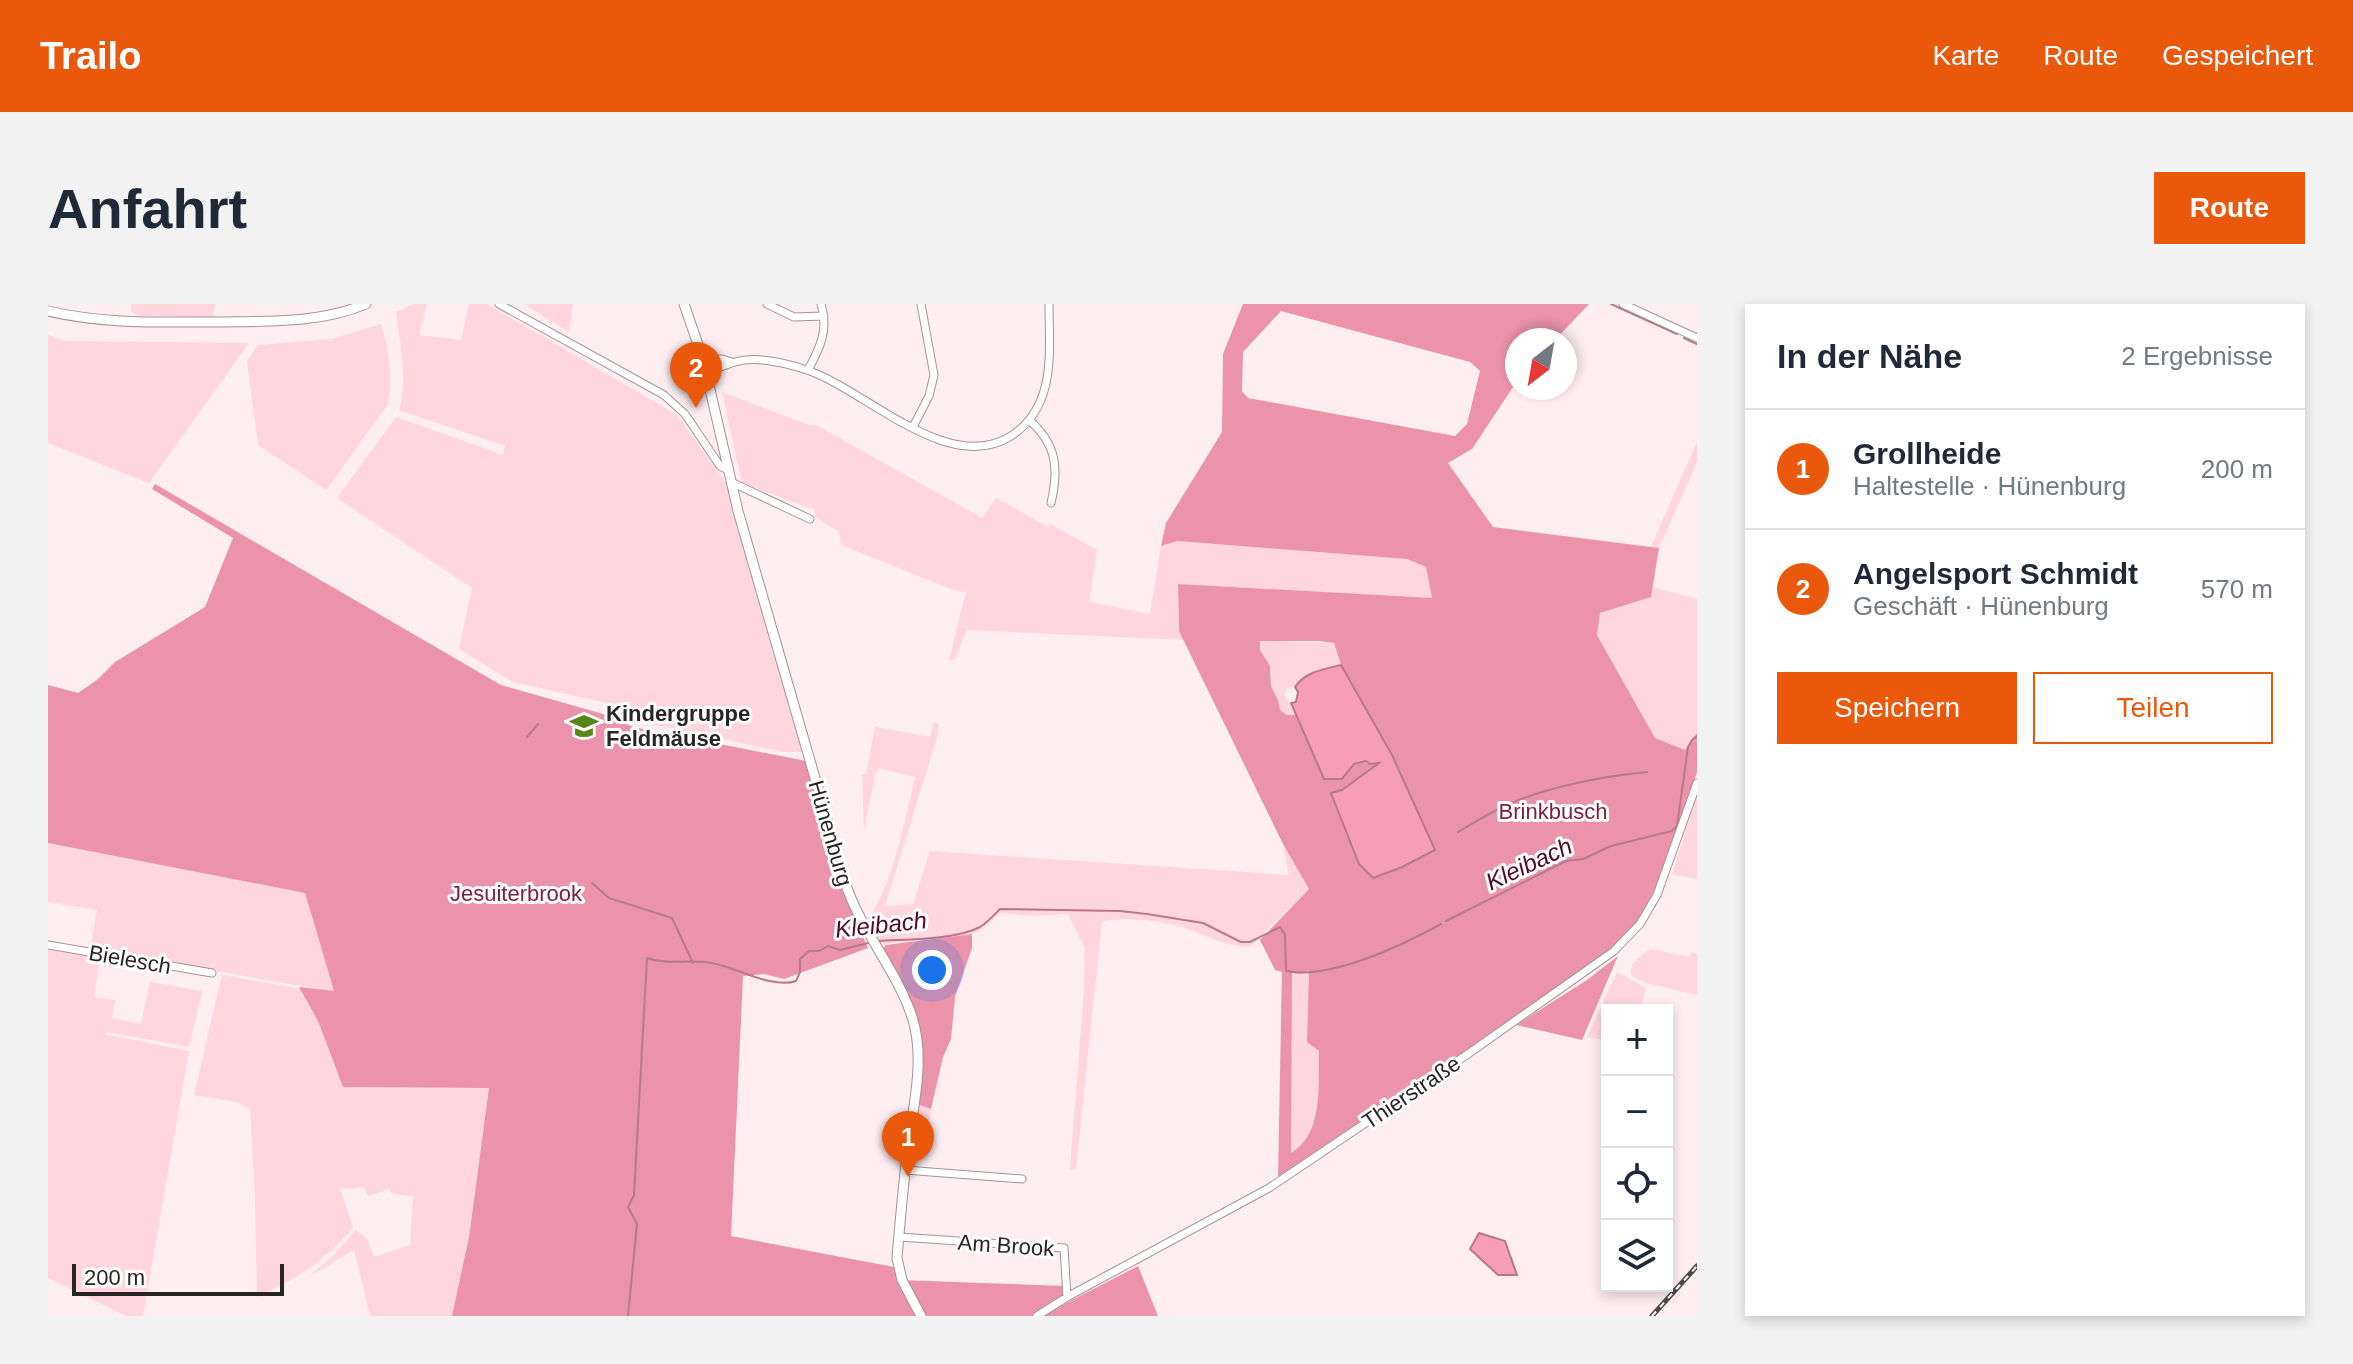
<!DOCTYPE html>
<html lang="de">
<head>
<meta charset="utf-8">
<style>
  body { margin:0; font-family:Helvetica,sans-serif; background:#f2f2f3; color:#1f2937 }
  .controls { position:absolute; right:24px; bottom:24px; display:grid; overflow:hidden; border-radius:0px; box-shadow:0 4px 12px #0003 }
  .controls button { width:72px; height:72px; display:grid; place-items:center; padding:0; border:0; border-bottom:2px solid #e0e1e3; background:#fff; color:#1f2937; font:40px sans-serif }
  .compass { position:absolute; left:1457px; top:24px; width:72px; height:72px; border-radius:50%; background:#fff; box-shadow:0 4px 12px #0003; rotate:211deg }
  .scale { position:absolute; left:24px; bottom:20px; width:212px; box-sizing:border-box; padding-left:8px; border:4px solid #292425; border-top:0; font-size:22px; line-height:28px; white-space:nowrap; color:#292425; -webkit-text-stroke:6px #fff; paint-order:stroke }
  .you { position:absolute; left:884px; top:666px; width:28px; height:28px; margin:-20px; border:6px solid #fff; border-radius:50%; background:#1a73e8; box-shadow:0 0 0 12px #1a73e833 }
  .badge { display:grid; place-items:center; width:52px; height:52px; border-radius:50%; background:#ea580c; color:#fff; font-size:26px; font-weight:700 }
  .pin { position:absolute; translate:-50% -66px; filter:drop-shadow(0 2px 4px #0008) }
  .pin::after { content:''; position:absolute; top:42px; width:28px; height:24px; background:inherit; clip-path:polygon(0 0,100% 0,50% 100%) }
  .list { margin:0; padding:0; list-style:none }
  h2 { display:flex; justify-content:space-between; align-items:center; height:104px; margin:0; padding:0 32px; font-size:34px }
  h2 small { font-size:26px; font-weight:400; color:#747a83 }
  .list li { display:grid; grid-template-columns:52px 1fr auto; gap:24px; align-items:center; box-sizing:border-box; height:120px; padding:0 32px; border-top:2px solid #e0e1e3 }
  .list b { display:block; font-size:30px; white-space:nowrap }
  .list p { margin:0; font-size:26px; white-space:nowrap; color:#747a83 }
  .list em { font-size:26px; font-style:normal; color:#747a83 }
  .actions { display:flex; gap:16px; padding:24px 32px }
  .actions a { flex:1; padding:18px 0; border:2px solid #ea580c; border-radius:0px; text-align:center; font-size:28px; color:#ea580c }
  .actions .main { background:#ea580c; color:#fff }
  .icon { flex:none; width:44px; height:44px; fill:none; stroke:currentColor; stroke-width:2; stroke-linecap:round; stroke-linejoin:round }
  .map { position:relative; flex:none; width:1649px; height:1012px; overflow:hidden; border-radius:0px }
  header { display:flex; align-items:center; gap:48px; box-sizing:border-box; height:112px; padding:0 40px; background:#ea580c; color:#fff }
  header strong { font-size:38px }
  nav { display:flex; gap:44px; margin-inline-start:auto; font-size:28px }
  .intro { display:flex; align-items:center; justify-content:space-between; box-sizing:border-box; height:192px; padding:0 48px }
  h1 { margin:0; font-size:56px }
  .button { padding:20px 36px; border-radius:0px; background:#ea580c; color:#fff; font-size:28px; font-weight:700 }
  main { display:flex; gap:48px; padding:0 48px }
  aside { flex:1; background:#fff; border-radius:0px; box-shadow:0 4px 12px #0003 }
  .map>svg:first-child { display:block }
  .green { fill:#ffd5de }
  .forest { fill:#ea93ab; fill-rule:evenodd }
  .water { fill:#f69eb5; stroke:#b8798a; stroke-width:2 }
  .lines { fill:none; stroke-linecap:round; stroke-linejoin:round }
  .stream { stroke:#b8798a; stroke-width:2 }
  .minor-casing { stroke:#a29397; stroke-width:9 }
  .tertiary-casing { stroke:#a29397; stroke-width:11 }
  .minor { stroke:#fff; stroke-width:7 }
  .tertiary { stroke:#fff; stroke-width:9 }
  .rail-casing { stroke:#50494b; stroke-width:5 }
  .rail { stroke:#fff; stroke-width:2; stroke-dasharray:6; stroke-linecap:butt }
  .labels { text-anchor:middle; stroke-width:6; stroke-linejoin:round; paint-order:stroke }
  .poi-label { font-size:22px; font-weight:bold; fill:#292425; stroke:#fff; text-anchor:start }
  .park-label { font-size:22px; fill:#821e44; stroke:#fff }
  .street-label { font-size:22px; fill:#292425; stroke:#fff }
  .water-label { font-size:24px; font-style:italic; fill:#540727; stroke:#fff }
</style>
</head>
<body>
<header>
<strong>Trailo</strong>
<nav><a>Karte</a><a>Route</a><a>Gespeichert</a></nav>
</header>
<div class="intro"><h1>Anfahrt</h1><a class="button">Route</a></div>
<main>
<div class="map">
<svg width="1649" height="1012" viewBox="0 0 1649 1012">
  <rect width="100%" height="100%" fill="#feeef1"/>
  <path class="green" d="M83 0H167L165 13 95 12 83 8Z
    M366 0H379L371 31 413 36 421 0H439L629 111 678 179 754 448H735L585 416 577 403 465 378 411 345 424 284 289 194 348 113 455 151 457 142 351 106C360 74 352 40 348 8Z
    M476 0H525L521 28Z
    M333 20C341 45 345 74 340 100L278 186 210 141 199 57 210 41 284 35Z
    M0 31 17 37 201 39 101 179 0 139Z
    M674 88 761 121H768L934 214 948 194 1000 223 1002 220 1049 246 1041 298 1102 310 1113 242 1129 237 1359 255 1378 263 1384 295 1130 280 1131 327 1137 336 919 326 907 355 901 356 918 288 905 286 793 241 791 228 767 213V206L694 179Z
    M1649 138V158L1611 244 1603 243Z
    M1604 283 1649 295V429L1637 446 1607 434 1549 331 1552 309 1602 293Z
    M1212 337 1286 339 1293 361C1276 365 1257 368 1247 383H1240L1236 390 1248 411H1239L1232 406 1230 396 1223 382 1224 369 1212 346Z
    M886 418 890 420V430L837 602 865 600 882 547 1241 571 1235 540 1261 585 1202 643C1179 643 1158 631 1136 624 1111 616 1080 613 1054 617L1028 865H1022L1036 687 1037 644 1020 610 981 612 953 609 928 629 838 640 835 643 819 615C844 587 858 510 867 473L831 464 827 471 816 526 814 471 818 470 827 423 882 433Z
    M1649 489V575L1624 570Z
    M0 539 257 589 286 688 49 646 45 643 42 645 49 606 0 598Z
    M0 644 52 653 46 693 67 696 64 714 93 720 102 678 154 687 141 743 59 728 56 730 141 747 95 1012H78L0 974Z
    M1602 645 1642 653 1643 648 1649 650V691L1598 679 1584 672C1579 660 1593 652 1602 645Z
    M1261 665 1259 738 1271 747C1270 781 1276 830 1242 850L1244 669Z
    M1569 668 1598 684 1592 706H1559V736L1539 733Z
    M174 671 253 685 270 717 295 783 441 784 420 938 404 1012H322L306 946 260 973 286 951 308 926 320 936 326 953 362 941 365 892 344 890 341 885 320 892 316 883 292 885 305 924C273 959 252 973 209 993L207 895 202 805 188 798 146 791Z
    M869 800 883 805 877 848 864 847Z"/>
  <path class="forest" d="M1195 0H1541L1507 36H1469V77L1424 145 1400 159 1445 223 1611 244 1603 293 1552 309 1549 331 1607 434 1637 446 1649 429V468L1615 574 1590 618 1578 633 1535 668 1230 873 1234 668 1227 666 1212 636 1261 585 1235 540 1131 327 1130 280 1384 294 1378 263 1359 255 1129 237 1113 242 1118 219 1174 128 1175 50ZM1233 7 1422 58 1432 67 1419 120 1407 132 1200 94 1194 87 1195 48ZM1212 337H1272L1286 339 1293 361 1344 451 1387 546 1325 574 1311 560 1283 489 1294 486 1331 458C1309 456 1295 466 1276 475L1248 411H1239L1232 406 1230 396 1223 382 1222 362 1212 346ZM1261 666 1259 738 1271 747C1270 780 1276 830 1243 849L1244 669 1252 670Z
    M107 180 453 381 562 412 585 423 758 457 793 582 820 644 736 675 716 670 695 672 683 932 846 963 850 976 1016 982 1018 990 985 1012H404L421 933 441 784 295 783 270 717 251 683 286 687 257 589 0 539V381L30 389 49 376 67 358 157 303 185 234 104 185Z
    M924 630V644L907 693 903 735 895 753 883 805 869 800 875 746 873 733 834 646 838 641Z
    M1570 652 1534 736 1468 721 1539 676Z
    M1090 962 1110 1012H993Z"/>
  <path class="water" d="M1293 361 1344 451 1387 546 1354 563 1325 574 1311 560 1283 489 1294 486 1331 459 1322 460 1318 457 1306 460 1294 475H1276L1243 399 1248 398 1250 388 1247 383C1257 368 1276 365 1293 361Z
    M1431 929 1457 937 1469 971H1450L1422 945Z"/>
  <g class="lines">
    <path class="stream" d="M1563 0 1629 30
      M1636 34 1649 40
      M479 433 490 420
      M1410 528C1426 519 1442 508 1459 501 1498 483 1557 472 1599 468
      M544 579 561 594 624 614 645 659
      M1398 617 1518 557 1535 555 1563 542 1624 527 1629 522 1640 443 1644 436 1649 432
      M830 637C858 635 908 636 932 623 940 618 946 611 952 605L1072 607 1099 610 1155 619 1193 638H1202L1232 623 1237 631 1238 667C1282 676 1355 641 1393 620
      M580 1012 589 920 580 903 586 891 599 654C622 662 645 654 668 660 691 665 725 685 748 677L752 668V655L761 647H771L780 642 792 646 824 638"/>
    <defs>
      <path id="minor" d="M451 0 616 91 637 110 672 162 680 166
        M719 0 746 13 776 12
        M1575 0 1649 34
        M655 55H674L684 58
        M760 66C772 44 781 26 773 0
        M658 67C669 65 677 61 687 58 708 52 738 59 759 66 818 86 900 172 963 132 1009 102 1001 48 1001 0
        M981 116C1009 140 1011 165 1003 199
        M865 123 881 92 886 71 873 0
        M683 178 762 215
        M0 641 164 669
        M857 866 974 875
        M851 933 1016 944 1019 993
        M989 1012 1019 993 1221 884 1420 750 1566 647 1592 620 1609 591 1649 479"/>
      <path id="tertiary" d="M636 0 655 55 690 207 797 578C813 628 850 667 865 716 877 757 865 802 860 844 855 881 852 918 849 954L854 976 873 1012
        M0 7C55 20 110 18 166 18 217 17 270 20 318 0"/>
    </defs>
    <use href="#minor" class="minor-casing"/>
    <use href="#tertiary" class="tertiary-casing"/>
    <use href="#minor" class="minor"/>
    <use href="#tertiary" class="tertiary"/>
    <defs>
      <path id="rail" d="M1604 1012 1649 962"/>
    </defs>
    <use href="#rail" class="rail-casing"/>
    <use href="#rail" class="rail"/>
  </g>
  <defs>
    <symbol id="school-bare" viewBox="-9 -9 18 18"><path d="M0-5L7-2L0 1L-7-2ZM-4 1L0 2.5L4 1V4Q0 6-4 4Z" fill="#588616" stroke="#fff" stroke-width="2.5" paint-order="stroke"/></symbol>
  </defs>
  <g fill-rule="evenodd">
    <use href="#school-bare" x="516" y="402" width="40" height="40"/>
  </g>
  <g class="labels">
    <g class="poi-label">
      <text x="558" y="417">Kindergruppe<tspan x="558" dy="25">Feldmäuse</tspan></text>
    </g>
    <g class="park-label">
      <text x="1505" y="515">Brinkbusch</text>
      <text x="468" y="597">Jesuiterbrook</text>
    </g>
    <g class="street-label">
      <text transform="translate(783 529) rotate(74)" y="8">Hünenburg</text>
      <text transform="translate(82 655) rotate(10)" y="8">Bielesch</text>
      <text transform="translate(1363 788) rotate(-34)" y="8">Thierstraße</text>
      <text transform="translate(958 941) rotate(4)" y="8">Am Brook</text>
    </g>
    <g class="water-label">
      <text transform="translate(1481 560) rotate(-25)" y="8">Kleibach</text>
      <text transform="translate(833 621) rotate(-6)" y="8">Kleibach</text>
    </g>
  </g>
</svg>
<div class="controls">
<button>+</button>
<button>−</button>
<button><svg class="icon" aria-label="locate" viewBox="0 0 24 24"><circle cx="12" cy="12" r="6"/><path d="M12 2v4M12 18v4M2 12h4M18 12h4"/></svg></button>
<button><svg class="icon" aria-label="layers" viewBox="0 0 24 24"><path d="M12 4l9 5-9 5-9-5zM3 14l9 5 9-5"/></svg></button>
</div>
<svg class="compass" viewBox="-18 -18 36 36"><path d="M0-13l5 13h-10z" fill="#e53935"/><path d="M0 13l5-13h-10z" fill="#747a83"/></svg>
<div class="scale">200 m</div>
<div class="you"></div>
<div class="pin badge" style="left:860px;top:873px">1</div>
<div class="pin badge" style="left:648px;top:104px">2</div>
</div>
<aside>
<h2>In der Nähe<small>2 Ergebnisse</small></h2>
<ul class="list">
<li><span class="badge">1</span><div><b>Grollheide</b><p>Haltestelle · Hünenburg</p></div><em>200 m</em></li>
<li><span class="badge">2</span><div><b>Angelsport Schmidt</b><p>Geschäft · Hünenburg</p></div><em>570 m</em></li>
</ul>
<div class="actions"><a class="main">Speichern</a><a>Teilen</a></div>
</aside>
</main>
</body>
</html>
